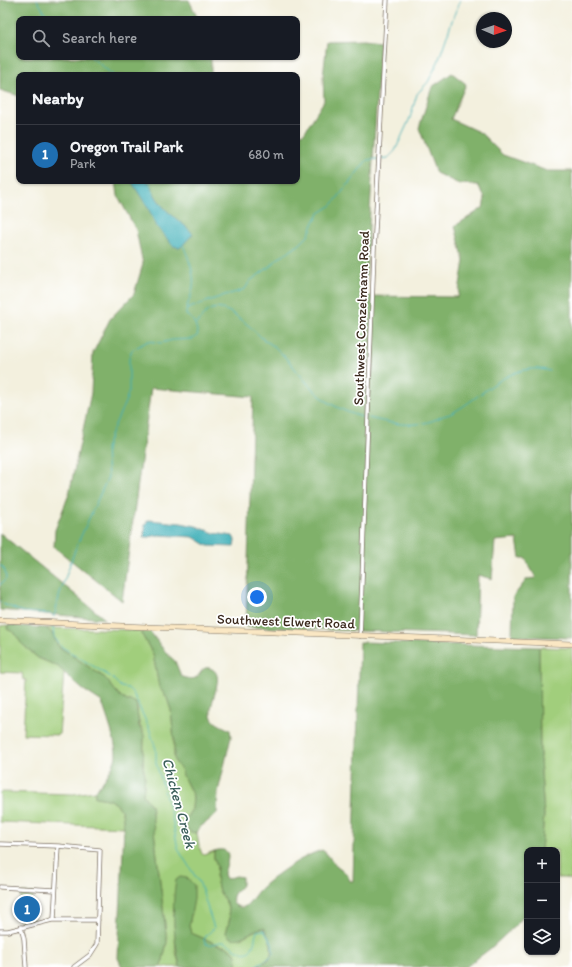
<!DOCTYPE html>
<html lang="en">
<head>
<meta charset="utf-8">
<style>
  body { margin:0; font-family:Itim,sans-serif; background:#20242c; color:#f1f3f6 }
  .controls { position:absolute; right:12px; bottom:12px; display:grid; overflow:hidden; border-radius:8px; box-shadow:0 1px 3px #0004 }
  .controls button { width:36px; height:36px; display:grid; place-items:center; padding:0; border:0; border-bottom:1px solid #363941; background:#171b24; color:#f1f3f6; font:20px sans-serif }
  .compass { position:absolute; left:476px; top:12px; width:36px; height:36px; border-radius:50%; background:#171b24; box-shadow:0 1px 3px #0004; rotate:92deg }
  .you { position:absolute; left:257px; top:597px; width:14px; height:14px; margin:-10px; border:3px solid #fff; border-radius:50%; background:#1a73e8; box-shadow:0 0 0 6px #1a73e833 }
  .badge { display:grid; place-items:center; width:26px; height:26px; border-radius:50%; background:#1f6fb2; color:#fff; font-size:13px; font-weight:700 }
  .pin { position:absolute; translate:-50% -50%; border:2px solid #fff; box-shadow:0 1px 4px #0006 }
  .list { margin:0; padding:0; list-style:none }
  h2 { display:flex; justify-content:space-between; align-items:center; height:52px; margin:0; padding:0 16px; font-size:17px }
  h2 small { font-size:13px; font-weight:400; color:#9ea1a6 }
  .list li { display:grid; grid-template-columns:26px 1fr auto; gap:12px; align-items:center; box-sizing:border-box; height:60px; padding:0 16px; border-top:1px solid #363941 }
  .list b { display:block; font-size:15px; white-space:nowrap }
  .list p { margin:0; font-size:13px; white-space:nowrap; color:#9ea1a6 }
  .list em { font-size:13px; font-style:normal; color:#9ea1a6 }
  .icon { flex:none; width:22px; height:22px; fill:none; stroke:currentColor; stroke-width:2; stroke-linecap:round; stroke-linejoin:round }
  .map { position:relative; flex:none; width:572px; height:967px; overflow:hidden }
  .search { position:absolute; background:#171b24; box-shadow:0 1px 3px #0004; left:16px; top:16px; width:284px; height:44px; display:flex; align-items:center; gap:10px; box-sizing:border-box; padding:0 14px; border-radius:8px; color:#9ea1a6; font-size:15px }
  .panel { position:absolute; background:#171b24; box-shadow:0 1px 3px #0004; left:16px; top:72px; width:284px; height:112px; border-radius:8px }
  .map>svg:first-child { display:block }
  .green { fill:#a1ce7b; stroke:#6e7c4c }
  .forest { fill:#80b16b; stroke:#5e6e44 }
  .water { fill:#3eafb7; stroke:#3c6c6a }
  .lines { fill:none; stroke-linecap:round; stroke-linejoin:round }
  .stream { stroke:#3eafb7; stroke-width:1 }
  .minor-casing { stroke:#7b6f61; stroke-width:5 }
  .secondary-casing { stroke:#7b6f61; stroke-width:6 }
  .minor { stroke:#fff; stroke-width:3.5 }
  .secondary { stroke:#fae7c3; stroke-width:5 }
  .labels { text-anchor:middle; stroke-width:3.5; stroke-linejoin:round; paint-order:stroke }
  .street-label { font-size:14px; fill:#3b2a1e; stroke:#fff }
  .water-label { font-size:15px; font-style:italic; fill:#3c5f5b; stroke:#fff }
</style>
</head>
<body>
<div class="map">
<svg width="572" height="967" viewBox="0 0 572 967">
  <rect width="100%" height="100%" fill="#fff"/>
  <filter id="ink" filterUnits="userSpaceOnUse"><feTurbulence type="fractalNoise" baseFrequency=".025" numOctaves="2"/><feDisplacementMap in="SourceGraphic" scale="8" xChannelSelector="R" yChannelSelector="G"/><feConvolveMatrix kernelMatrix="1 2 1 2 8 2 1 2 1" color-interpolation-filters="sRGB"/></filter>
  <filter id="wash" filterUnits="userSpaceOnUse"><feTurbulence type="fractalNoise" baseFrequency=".012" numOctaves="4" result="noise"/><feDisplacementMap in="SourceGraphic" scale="16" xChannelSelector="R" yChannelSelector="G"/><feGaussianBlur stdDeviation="0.9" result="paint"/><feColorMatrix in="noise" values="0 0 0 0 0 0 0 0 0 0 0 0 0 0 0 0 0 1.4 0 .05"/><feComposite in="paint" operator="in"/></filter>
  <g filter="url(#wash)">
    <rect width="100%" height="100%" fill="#f3f0de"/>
    <path class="green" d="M8 625 7 629 15 633 21 643 38 658 57 666 64 672 59 735 23 734 26 680 23 679 22 673 0 672V626Z
      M46 628 142 630V635L153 654 159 687 167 698 171 710 174 739V758L176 764 181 769 184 778 193 796 192 809 186 818 185 823 186 827 191 832 197 833 199 846 202 854 204 855 214 851V858L217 867 216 878 219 891 227 904 230 918 226 933 243 937 260 928H264C268 934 270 939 271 946 274 966 252 967 237 967V961L235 952 227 947 219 945 191 933 189 926 191 915 174 923 176 952 180 967H160L163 960 167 942 151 805 143 795 145 775 143 767 144 741 143 731 140 726 137 714 138 708 132 701H127L119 695 105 678 58 646 52 633Z
      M539 647 572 648V880L565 878H557V850H541L544 815 540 759Z
      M95 791V797C105 798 116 800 121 810 123 815 123 822 124 827L0 822V792L74 794Z
      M21 893H33V920L20 924Z"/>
    <path class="forest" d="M0 0H189L198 19H19V57H211V75H19V96L0 90Z
      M363 40 380 42 365 296 458 297 464 261 455 226 483 208 485 198 478 185 459 184 436 173 419 128 432 87 452 73 466 84 451 119 481 133 503 155 547 171H572V638L512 636 513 597 527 579 536 578 525 558H520L517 539 495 541 492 579 478 575 476 635 246 627 253 397 151 388 122 601 54 547 55 530 69 494 91 393 93 353 110 319 134 294 143 264 136 230 118 196 116 181H297V135L304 133 324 101 323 77 327 41Z
      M0 533 105 619 0 610Z
      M8 625 46 628 52 633 58 646 105 678 119 695 127 701H132L136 703 139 726 144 735 143 767 145 775 143 795 151 805 167 942 163 960 160 967H122L118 958 124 827C123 822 123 815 121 810 116 800 105 798 95 797V791C102 784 114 767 116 756 117 744 106 715 102 702L82 689 57 666 38 658 21 643 15 633 7 629Z
      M142 630H149L166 653 175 661 181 676C204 687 197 662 212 669 227 677 206 705 212 718 215 724 225 727 230 730L231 737 218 792 217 814 199 828 197 833 190 832 186 827 185 823 186 818 192 809 193 796 184 778 181 769 176 764 174 758V739L171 710 167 698 159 687 153 654 142 635Z
      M360 642 539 647 540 759 544 815 541 850H527V911L518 923 491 948 466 967H252C257 965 265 963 269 959 275 951 269 935 264 928 252 928 236 948 226 933L230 918 227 904 219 891 216 878 217 867 214 858V851C236 845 226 864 224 874L226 879 236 876 242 877V885C237 892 231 893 233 903 236 906 240 908 244 907 249 905 256 892 261 888 276 874 302 856 322 850L326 853 337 867 347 874 350 881H353Z
      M180 877 187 878 194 885V899L189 926 191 933 219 945 227 947 235 952 237 961V967H180C174 940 171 908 176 880Z"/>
    <path class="water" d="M133 181H148C153 193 161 207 172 215 179 222 187 226 193 234L180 248H178L175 246 174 247 157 227 148 208 133 184Z
      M148 520 181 523 196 526 214 533 233 536 235 540 234 547 208 546 193 537 159 535 144 538 145 525Z"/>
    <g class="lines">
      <path class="stream" d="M37 0 49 19
        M91 57 113 75
        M150 181V186
        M187 309 225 295 237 292 245 289 250 281 272 265 277 259 286 254 300 244 308 236 314 222 319 213 332 205 367 160 388 158 395 151 410 118 417 94 428 82 438 62 454 15 460 0
        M197 324C201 319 205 311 212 309 229 304 252 329 263 339 268 343 274 345 278 350 293 364 304 382 319 395 331 406 350 414 366 418
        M369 418C393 424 418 429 441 417 444 415 449 415 452 413 483 397 511 359 550 371
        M0 566H2L5 571 6 579 0 585
        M0 601 3 604 23 612 51 614 54 617 60 593 76 547 108 477 106 449 110 436 126 400 129 390V357L132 350 148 341 161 343 172 340 193 339 198 335C196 325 194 319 186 315 186 305 192 296 193 286 195 273 188 257 183 245
        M53 627 54 637 62 647 111 677 121 687 128 688 133 693 149 728 156 749V763L172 817 178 849 200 884 214 928 206 936 204 940 206 944C212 946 218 941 224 942 232 944 246 962 253 946 256 941 254 936 257 931L264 930 272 943 273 953 270 957 253 967"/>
    </g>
  </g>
  <g filter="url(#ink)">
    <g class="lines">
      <defs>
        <path id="minor" d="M360 636 374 251 387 0
          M0 844 58 846 100 850 97 944 90 955 74 967
          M0 887 55 890
          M54 919 58 846
          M21 927 24 939 26 967
          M0 931H8L52 920H98"/>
        <path id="secondary" d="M0 620 122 626 572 644"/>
      </defs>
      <use href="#minor" class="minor-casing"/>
      <use href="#secondary" class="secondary-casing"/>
      <use href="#minor" class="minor"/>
      <use href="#secondary" class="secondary"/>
    </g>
  </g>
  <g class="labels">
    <g class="street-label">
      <text transform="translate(361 318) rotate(-88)" y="5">Southwest Conzelmann Road</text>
      <text transform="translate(286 621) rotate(2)" y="5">Southwest Elwert Road</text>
    </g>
    <g class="water-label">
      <text transform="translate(179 803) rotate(75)" y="5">Chicken Creek</text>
    </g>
  </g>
</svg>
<div class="controls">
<button>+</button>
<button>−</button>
<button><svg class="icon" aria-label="layers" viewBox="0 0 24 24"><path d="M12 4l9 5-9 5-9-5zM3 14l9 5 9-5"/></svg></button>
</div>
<svg class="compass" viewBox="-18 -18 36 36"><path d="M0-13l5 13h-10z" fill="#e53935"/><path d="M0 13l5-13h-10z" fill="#9ea1a6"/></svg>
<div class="you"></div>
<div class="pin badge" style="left:27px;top:909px">1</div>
<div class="search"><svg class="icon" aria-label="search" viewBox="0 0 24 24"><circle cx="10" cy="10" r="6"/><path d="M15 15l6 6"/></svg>Search here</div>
<section class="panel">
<h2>Nearby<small></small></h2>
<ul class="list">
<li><span class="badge">1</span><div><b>Oregon Trail Park</b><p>Park</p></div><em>680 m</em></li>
</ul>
</section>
</div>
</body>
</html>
